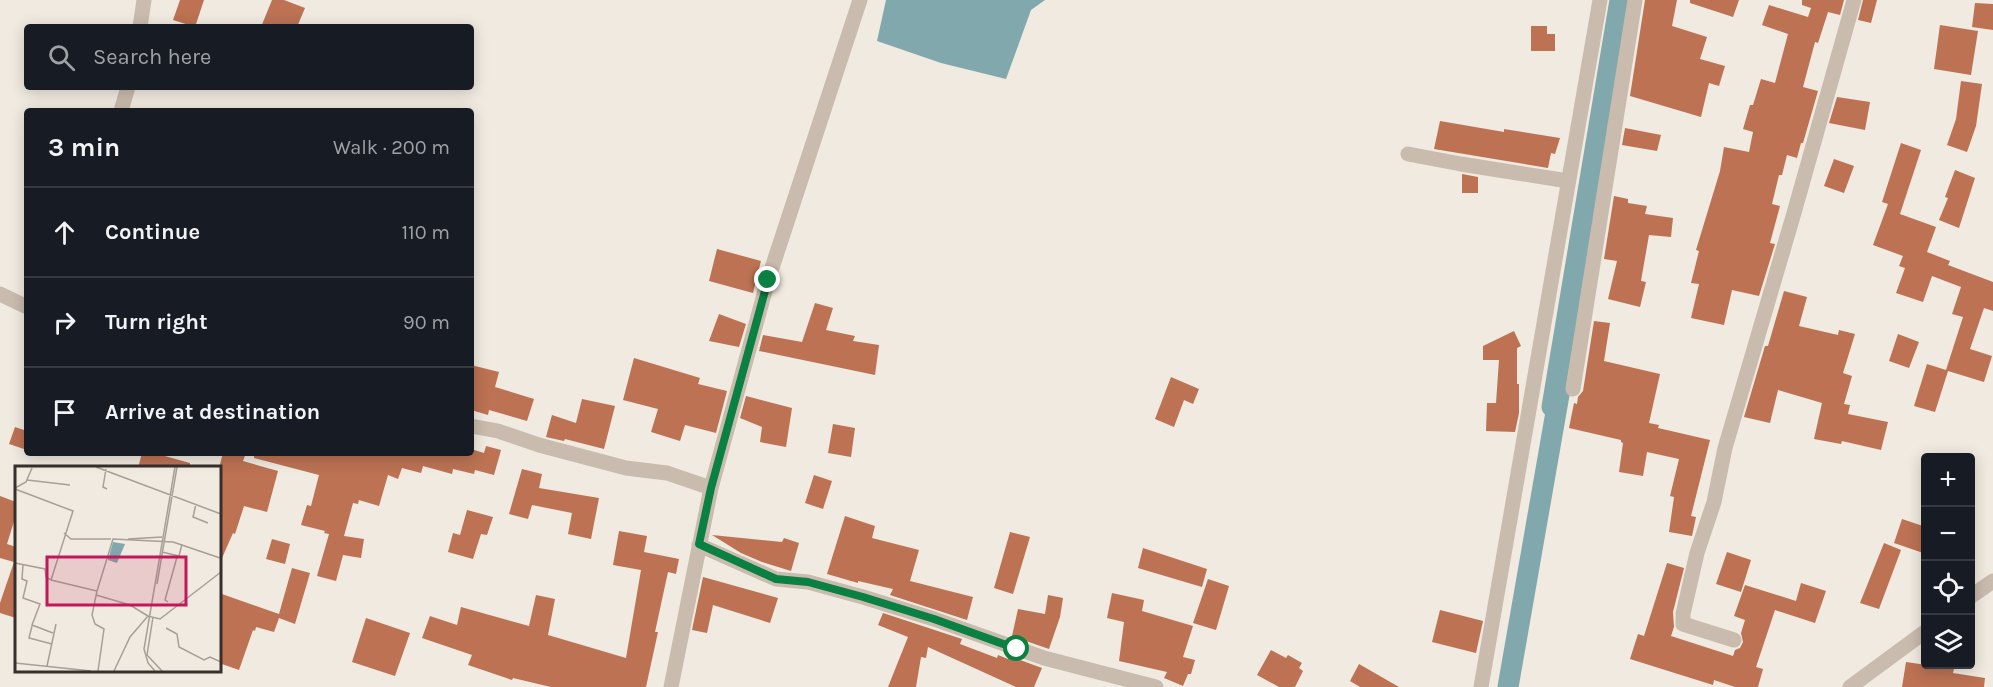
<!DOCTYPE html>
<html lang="en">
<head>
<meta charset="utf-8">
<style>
  body { margin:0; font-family:Karla,sans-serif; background:#20242c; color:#f1f3f6 }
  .controls { position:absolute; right:18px; bottom:18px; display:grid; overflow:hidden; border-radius:6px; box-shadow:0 3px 15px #0003 }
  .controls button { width:54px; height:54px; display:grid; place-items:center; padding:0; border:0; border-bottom:2px solid #363941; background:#171b24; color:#f1f3f6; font:30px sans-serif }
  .stop { position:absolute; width:18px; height:18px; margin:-14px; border:4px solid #0b8043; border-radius:50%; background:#fff }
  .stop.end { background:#0b8043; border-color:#fff; box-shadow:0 2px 6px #0008 }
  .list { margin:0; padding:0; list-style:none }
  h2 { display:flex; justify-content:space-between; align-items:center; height:78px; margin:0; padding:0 24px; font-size:26px }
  h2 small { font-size:20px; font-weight:400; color:#9ea1a6 }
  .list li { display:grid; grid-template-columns:39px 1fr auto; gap:18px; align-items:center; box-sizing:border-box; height:90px; padding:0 24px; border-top:2px solid #363941 }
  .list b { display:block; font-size:22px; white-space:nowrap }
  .list em { font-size:20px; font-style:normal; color:#9ea1a6 }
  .icon { flex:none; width:33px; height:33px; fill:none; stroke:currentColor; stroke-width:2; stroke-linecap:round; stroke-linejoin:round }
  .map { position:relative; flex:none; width:1993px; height:687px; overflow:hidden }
  .search { position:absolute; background:#171b24; box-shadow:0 3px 15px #0003; left:24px; top:24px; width:450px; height:66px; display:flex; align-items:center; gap:15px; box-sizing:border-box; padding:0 21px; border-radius:6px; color:#9ea1a6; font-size:22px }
  .panel { position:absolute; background:#171b24; box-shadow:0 3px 15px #0003; left:24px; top:108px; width:450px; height:348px; border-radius:6px }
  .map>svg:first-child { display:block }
  .water { fill:#81a8ac }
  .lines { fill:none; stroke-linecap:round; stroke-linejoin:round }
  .canal { stroke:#81a8ac; stroke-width:21 }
  .building { fill:#bc7253 }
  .minor { stroke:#c9bbad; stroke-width:15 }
  .route { stroke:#0b8043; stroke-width:8 }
  .inset-road { fill:none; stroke:#a79f98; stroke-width:1.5 }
  .view { fill:#c2185b; fill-opacity:0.15; stroke:#c2185b; stroke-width:3 }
  .inset-edge { fill:none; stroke:#372f2b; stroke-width:3 }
</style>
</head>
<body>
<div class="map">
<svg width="1993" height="687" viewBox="0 0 1993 687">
  <rect width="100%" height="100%" fill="#f1eae0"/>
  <path class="water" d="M886 0H1045L1031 10 1006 79 941 63 877 41Z"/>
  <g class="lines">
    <path class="canal" d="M1552 407 1620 0
      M1508 687 1559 395"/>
  </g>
  <path class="building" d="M180 0H204L195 27 173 20Z
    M272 0H284L305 8 297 27H261Z
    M1645 0H1677L1672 26 1707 37 1700 59 1725 66 1719 86 1709 83 1701 117 1630 96Z
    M1690 0H1739L1733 17 1690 3Z
    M1802 0H1844L1840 15 1828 12 1818 43 1815 42 1803 87 1818 91 1803 143H1801L1797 158 1787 155 1782 175H1779L1772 204 1780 206 1770 243 1775 244 1759 296 1732 290 1724 325 1691 318 1699 284 1691 283 1699 251 1696 250 1720 171 1724 147 1749 152 1753 132 1743 129 1750 105H1753L1761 79 1775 83 1788 34 1762 25 1769 5 1808 17 1811 8 1802 5Z
    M1863 0H1877L1871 23 1858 20Z
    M1975 3 1993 4V30L1972 27Z
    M1940 25 1978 31 1971 75 1934 69Z
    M1531 26H1547V34H1555V51H1531Z
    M1961 81 1982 84 1976 126 1967 152 1947 145 1956 119Z
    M1837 97 1870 102 1865 130 1829 123Z
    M1440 121 1504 132V129L1560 138 1555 154 1551 153 1548 168 1434 149Z
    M1625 128 1661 135 1657 151 1622 145Z
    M1901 143 1921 150 1900 214 1936 227 1927 252 1950 261 1948 265 1993 282V311L1984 308 1970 349 1992 356 1984 382 1948 371 1935 412 1914 406 1927 364 1946 370 1963 317 1952 314 1961 287 1932 276 1923 302 1896 293 1905 268 1899 266 1903 256 1873 245 1888 204 1882 202Z
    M1834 159 1854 166 1844 193 1824 186Z
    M1955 170 1975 178 1959 228 1939 220 1948 198 1945 197Z
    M1462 174 1478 177V193H1462Z
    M1614 196 1628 199V203L1647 206 1645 214 1673 218 1671 237 1649 235 1641 281 1646 282 1640 307 1608 299 1617 261 1604 259Z
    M717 249 761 261 753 293 709 281Z
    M1784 291 1807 297 1799 326 1838 335 1839 330 1855 334 1843 373 1852 376 1844 404 1850 405 1848 414 1888 422 1881 450 1842 441 1841 444 1814 439 1822 403 1778 390 1770 423 1744 417 1765 346H1768Z
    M815 303 833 308 826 330 855 336 853 341 879 345 875 375 759 351 763 335 802 342Z
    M719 314 746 324 739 347 709 341Z
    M1594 321 1610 323 1604 361 1660 374 1649 423 1659 425 1658 428 1710 440 1691 516 1696 517 1692 536 1669 532 1674 497 1670 496 1679 459 1647 452 1643 476 1619 472 1623 443 1621 442V440L1569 428 1574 403 1577 404 1578 397 1583 391Z
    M1514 331 1521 346 1517 348V384H1519V413L1515 432 1486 431 1487 403H1496L1499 360H1483V346Z
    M1898 334 1919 342 1909 368 1889 361Z
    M634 358 700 378 698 384 727 391 716 433 685 425 680 441 651 432 658 409 623 400Z
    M471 365 499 372 495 387 534 399 527 421 489 410 488 415 471 410Z
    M1171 377 1199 389 1193 404 1184 400 1174 427 1155 419Z
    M746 396 792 408 786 447 760 442 762 427 740 418Z
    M582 399 615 406 604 449 565 439 564 441 546 437 552 415 576 423Z
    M833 424 855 428 851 457 828 453Z
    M15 427 27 431V450L9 444Z
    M486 446 501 450 494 475 475 470 474 474 453 469 452 474 423 466 421 473 402 468 398 479 388 475 379 506 359 500 358 504 353 503 344 536 364 539 361 558 343 555 336 581 317 576 329 534 324 533 325 531 301 525 307 505 311 506 319 475 254 458V453H471V449L484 453Z
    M142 453H154L190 463V468H138Z
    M223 453H246L243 461 278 471 267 512 244 506 235 534 233 533 219 565V468Z
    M522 469 542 474 539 488 599 498 591 539 568 534 572 513 532 505 528 519 509 514Z
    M814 475 832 481 823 509 805 503Z
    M0 496 16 502V515L7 544 16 547V618L0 613V603L14 562 0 558Z
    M467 510 493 517 487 535 481 534 473 559 448 552 453 533 460 535Z
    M845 516 875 526 872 538 919 550 910 581 973 597 967 620 890 595 893 589 858 581V583L827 574Z
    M1902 519 1926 527V554L1894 543Z
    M619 531 647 536 644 552 679 559 676 574 668 572 655 632H658L646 687H551L513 678 512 680 468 665 472 655 422 638 430 616 457 625 461 607 529 626 536 595 555 599 548 635 626 658 641 570 613 565Z
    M1010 532 1030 537 1013 594 994 588Z
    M712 535 782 542 784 538 799 543 791 571 762 562 741 553Z
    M272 539 290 544 285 564 266 559Z
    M1884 543 1901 550 1879 609 1860 603Z
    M1143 548 1207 569 1202 587 1138 568Z
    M1727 552 1751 560 1741 592 1716 584Z
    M1667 563 1684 568 1673 612 1674 627 1671 636 1733 656 1735 650 1740 648 1743 642 1741 633 1745 620 1734 616 1745 585 1796 601 1801 583 1826 591 1815 623 1775 610 1756 667 1763 669 1758 687H1735L1714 680 1713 685 1630 659 1638 634 1644 636Z
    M292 568 310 573 295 624 279 618 274 632 256 627 255 631 253 630 239 670 219 663V593L279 614Z
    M703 577 778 598 770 623 713 605 707 633 692 630Z
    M1208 579 1229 586 1216 630 1193 623Z
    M1112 593 1144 600 1142 611 1193 626 1183 657 1195 660 1191 674H1188L1183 686 1164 678 1167 672 1119 661 1124 622 1107 618Z
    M1048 595 1063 598 1060 617 1049 649 1012 636 1018 609 1045 614Z
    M1440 610 1483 621 1476 653 1432 642Z
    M883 613 962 639 960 644 997 658 998 655 1008 659 1009 656 1042 668 1034 687H1016L928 647 926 658 921 657 916 687H888L908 637 878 625Z
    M366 618 410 633 395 676 352 662Z
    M1271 650 1286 658 1288 655 1302 663 1299 668 1303 671 1295 687H1279L1257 675Z
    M1906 662 1954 669 1953 673 1985 678 1984 687H1902Z
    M1359 664 1399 687H1360L1350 681Z"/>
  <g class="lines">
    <path class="minor" d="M140 27 144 0
      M121 111 128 87
      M1408 154 1461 164 1568 181
      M0 294 27 307
      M1573 389 1635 0
      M471 426 498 431 539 445 626 468 667 473 711 488 671 687
      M711 488 768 280 860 0
      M699 545 776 579 808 582 863 597 934 619 1044 658 1156 687
      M1970 597 1993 581
      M1734 640 1683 624V614L1697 553 1714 502 1725 448 1794 213 1854 0
      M1481 687 1600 0
      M1850 687 1926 631"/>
  </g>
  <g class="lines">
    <path class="route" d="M768 280 711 488 699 544 776 579 808 582 863 597 934 619 1017 649"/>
  </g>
  <g transform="translate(15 466)">
    <rect width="206" height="206" fill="#f1eae0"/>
    <path d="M98 76 110 78 102 97 93 94Z" fill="#81a8ac"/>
    <path class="inset-road" d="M81 1 206 48M91 3 88 21 92 23M12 14 55 19M0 22 11 16 17 2M0 23 58 45 36 114M181 38 178 51 193 57M49 67 56 73H96M113 73 147 71M147 86 164 90 167 78M0 97 30 103 31 111 36 114 82 125 77 149 80 158 89 163 83 205M8 99 7 113 12 115 8 132 25 138 17 159 38 167M142 118 162 1M82 125 98 73 158 76 205 92M81 129 115 139 133 150M153 136 150 134 162 91M138 151 132 189 147 205M17 160 14 172 37 178M151 162 162 168 164 181 189 194 195 191 206 196M0 197 76 205M32 200 41 158M99 205 115 171 133 150 145 153 206 106M140 205 133 197 129 183 160 1"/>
    <path class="view" d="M32 91H171V139H32Z"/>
    <rect width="206" height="206" class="inset-edge"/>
  </g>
</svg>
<div class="controls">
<button>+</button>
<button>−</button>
<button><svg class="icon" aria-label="locate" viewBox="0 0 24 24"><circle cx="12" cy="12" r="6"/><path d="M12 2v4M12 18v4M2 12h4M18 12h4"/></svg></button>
<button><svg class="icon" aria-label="layers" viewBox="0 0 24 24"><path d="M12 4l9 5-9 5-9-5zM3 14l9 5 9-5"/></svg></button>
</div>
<div class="stop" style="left:1017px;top:649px"></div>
<div class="stop end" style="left:768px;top:280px"></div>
<div class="search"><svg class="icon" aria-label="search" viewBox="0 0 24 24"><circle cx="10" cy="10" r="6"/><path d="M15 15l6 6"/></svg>Search here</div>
<section class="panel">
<h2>3 min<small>Walk · 200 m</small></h2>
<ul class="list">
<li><svg class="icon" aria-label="ahead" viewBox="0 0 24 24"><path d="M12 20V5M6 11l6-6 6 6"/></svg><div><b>Continue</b></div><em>110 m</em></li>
<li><svg class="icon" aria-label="right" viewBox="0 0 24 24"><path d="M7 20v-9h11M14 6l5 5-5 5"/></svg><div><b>Turn right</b></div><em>90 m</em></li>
<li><svg class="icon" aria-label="arrive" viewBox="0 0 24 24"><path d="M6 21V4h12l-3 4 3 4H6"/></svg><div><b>Arrive at destination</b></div></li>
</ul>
</section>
</div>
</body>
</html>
